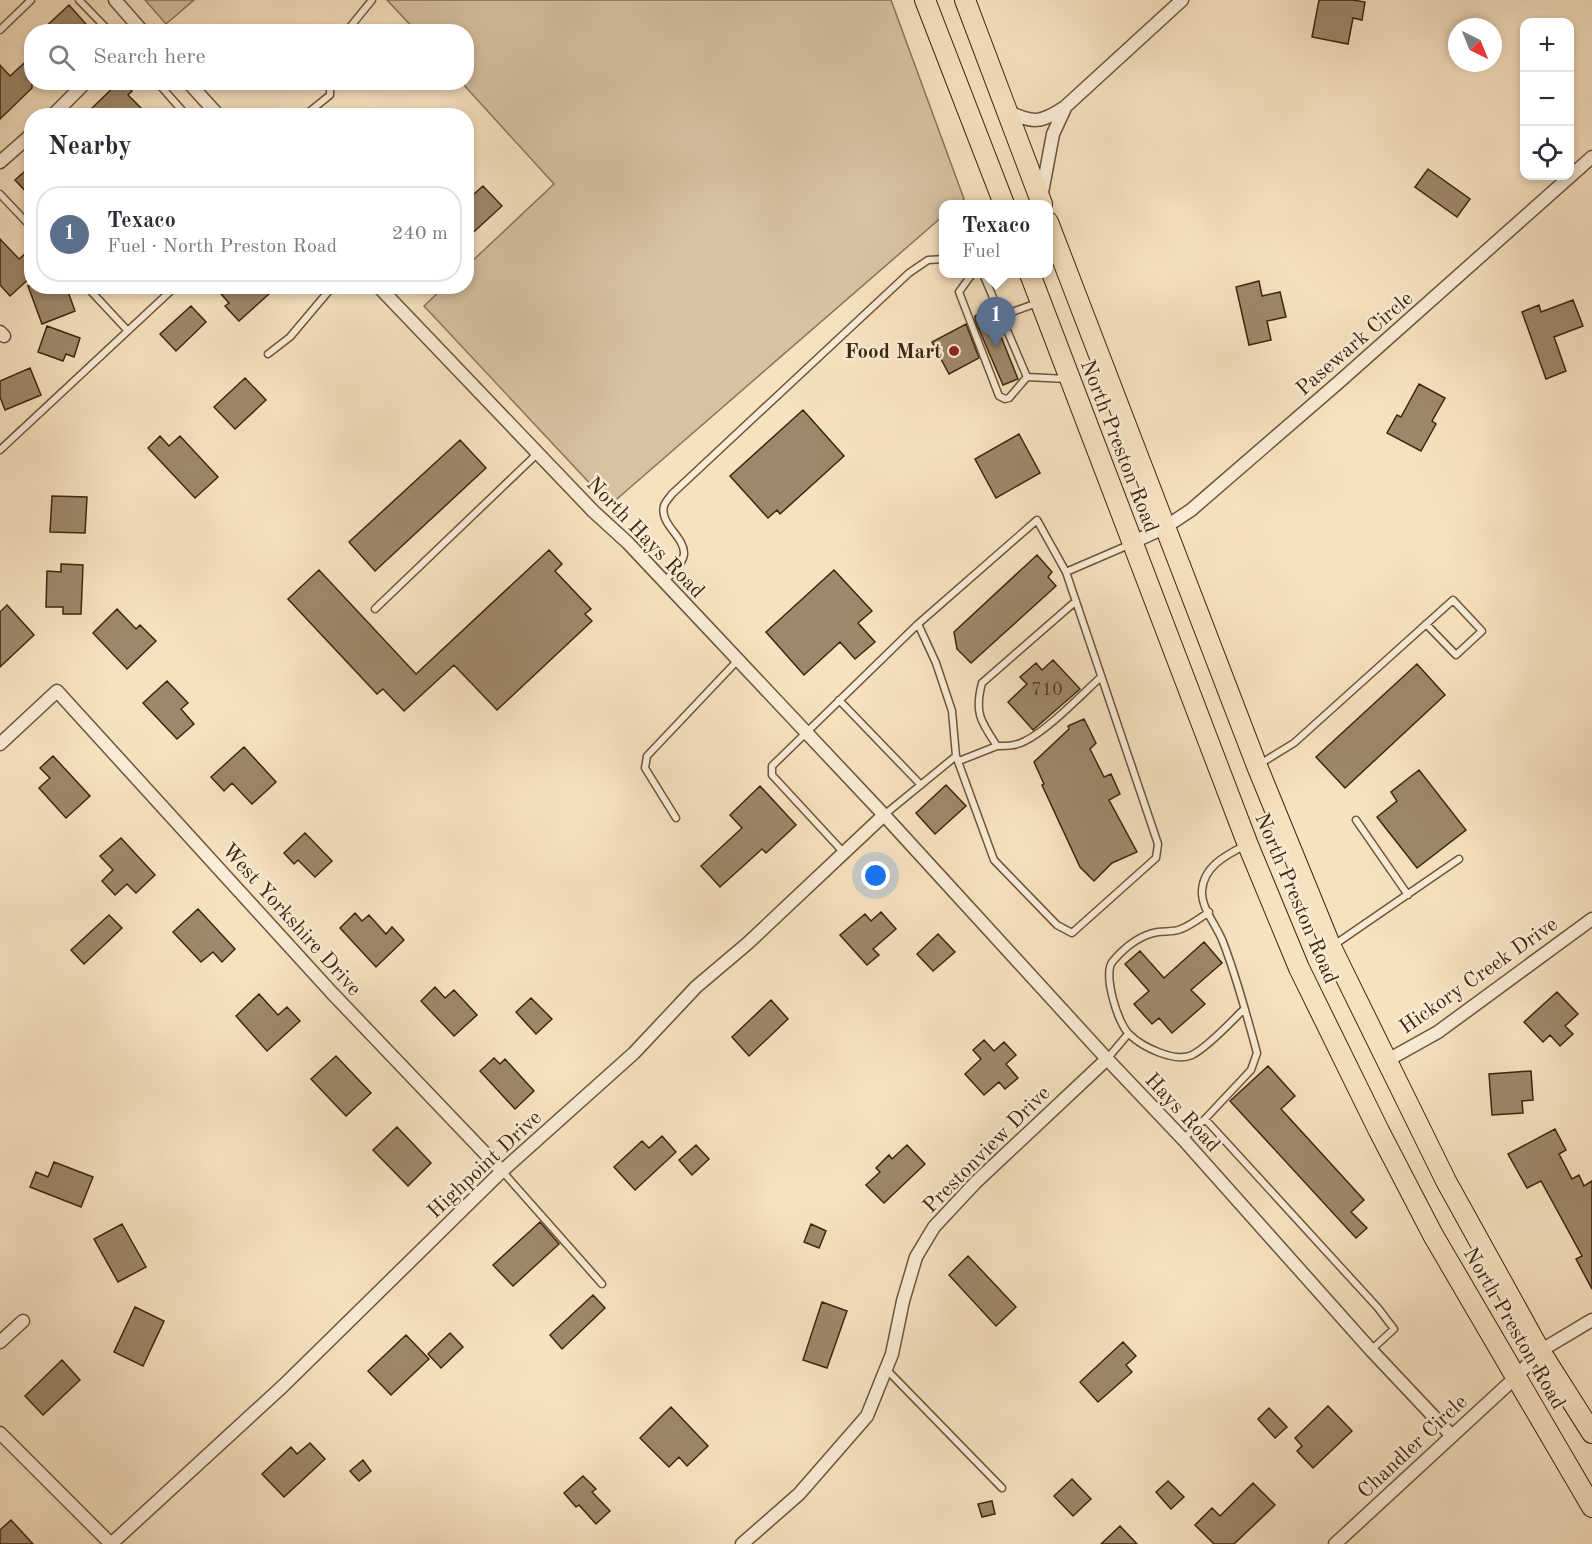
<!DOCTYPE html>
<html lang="en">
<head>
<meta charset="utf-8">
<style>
  body { margin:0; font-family:"Old Standard TT",serif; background:#f2f2f3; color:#2b2b33 }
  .controls { position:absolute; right:18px; top:18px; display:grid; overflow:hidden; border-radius:12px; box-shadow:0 3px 9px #0003 }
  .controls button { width:54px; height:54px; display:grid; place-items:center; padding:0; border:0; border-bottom:2px solid #e1e1e2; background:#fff; color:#2b2b33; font:30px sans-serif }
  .compass { position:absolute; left:1448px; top:18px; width:54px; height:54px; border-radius:50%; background:#fff; box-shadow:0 3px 9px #0003; rotate:137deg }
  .you { position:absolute; left:876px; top:876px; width:21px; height:21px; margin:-15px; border:4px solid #fff; border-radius:50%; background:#1a73e8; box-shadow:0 0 0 9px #1a73e833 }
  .badge { display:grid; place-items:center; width:39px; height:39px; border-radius:50%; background:#1a73e8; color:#fff; font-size:20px; font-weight:700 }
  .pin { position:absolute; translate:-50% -50px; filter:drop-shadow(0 2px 3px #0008) }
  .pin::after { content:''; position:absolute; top:32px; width:21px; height:18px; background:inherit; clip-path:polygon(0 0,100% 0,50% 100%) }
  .popup { position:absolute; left:939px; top:200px; width:114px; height:78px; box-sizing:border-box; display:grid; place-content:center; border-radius:12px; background:#fff; filter:drop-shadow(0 2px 4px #0005); font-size:20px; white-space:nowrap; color:#7c7c81 }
  .popup b { font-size:22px; color:#2b2b33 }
  .popup::after { content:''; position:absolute; left:50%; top:100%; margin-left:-12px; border:12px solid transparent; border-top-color:#fff }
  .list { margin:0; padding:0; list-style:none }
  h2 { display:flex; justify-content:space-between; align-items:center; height:78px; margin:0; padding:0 24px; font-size:26px }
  h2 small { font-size:20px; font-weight:400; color:#7c7c81 }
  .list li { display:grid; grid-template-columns:39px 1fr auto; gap:18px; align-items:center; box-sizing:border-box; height:96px; margin:0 12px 12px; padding:0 12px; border:2px solid #e1e1e2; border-radius:24px }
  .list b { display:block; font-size:22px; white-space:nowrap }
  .list p { margin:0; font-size:20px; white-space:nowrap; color:#7c7c81 }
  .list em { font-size:20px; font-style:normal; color:#7c7c81 }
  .icon { flex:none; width:33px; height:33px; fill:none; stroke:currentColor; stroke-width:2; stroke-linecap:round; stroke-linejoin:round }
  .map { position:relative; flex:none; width:1592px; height:1544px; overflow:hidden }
  .search { position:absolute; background:#fff; box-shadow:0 3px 9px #0003; left:24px; top:24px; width:450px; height:66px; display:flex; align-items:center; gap:15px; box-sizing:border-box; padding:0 21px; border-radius:24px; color:#7c7c81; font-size:22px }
  .panel { position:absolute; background:#fff; box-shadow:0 3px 9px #0003; left:24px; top:108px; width:450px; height:186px; border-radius:24px }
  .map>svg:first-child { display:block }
  .green { fill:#d7c2a2; stroke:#8a7458; stroke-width:1.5 }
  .building { fill:#9e886b; stroke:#3d260f; stroke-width:1.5 }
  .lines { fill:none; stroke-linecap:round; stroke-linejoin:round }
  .service-casing { stroke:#6c553b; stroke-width:9 }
  .minor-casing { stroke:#6c553b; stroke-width:15 }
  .primary-casing { stroke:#3d260f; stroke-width:22 }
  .service { stroke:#faecd6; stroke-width:6 }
  .minor { stroke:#faecd6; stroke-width:12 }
  .primary { stroke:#f7e2c0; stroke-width:20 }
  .poi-dot { fill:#8f2418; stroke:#faecd6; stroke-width:2 }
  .labels { text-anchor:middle; stroke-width:5; stroke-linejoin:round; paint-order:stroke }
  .number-label { font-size:18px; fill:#553e26 }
  .street-label { font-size:21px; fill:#3d260f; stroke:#faecd6 }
  .poi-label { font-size:21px; font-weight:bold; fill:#3d260f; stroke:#faecd6; text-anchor:end }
</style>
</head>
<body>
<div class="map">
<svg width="1592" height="1544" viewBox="0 0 1592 1544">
  <rect width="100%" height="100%" fill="#f7e2c0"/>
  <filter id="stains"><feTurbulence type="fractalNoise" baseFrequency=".00333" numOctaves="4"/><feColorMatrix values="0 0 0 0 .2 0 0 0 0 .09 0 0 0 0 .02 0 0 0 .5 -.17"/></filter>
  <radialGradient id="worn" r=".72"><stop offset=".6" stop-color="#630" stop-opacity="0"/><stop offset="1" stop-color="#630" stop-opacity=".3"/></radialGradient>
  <path class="green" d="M145 0H194L166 24Z
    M387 0H891L964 199 957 204H944L943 216 610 505 424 306 444 287 466 286 467 266 554 184 462 83 466 82V32L416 31Z"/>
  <path class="building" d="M1319 0H1353L1365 2 1362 20 1353 18 1348 44 1312 37Z
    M69 5 93 32H40Z
    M32 56V88L0 119V65L10 76Z
    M119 82H124L132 91 128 95 141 108 133 116H99L92 108Z
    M32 165V198L15 180Z
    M1428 169 1470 199 1457 217 1415 187Z
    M483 186 502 206 466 239V201Z
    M0 239 19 259 32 248V276L10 296 0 285Z
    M1259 281 1262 296 1280 292 1286 317 1267 321 1271 340 1249 345 1236 287Z
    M28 286H66L75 311 42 324Z
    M214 286H262L269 294 239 321 225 306 229 303Z
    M1573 300 1583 326 1554 337 1566 371 1546 379 1522 312 1539 305 1541 312Z
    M191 306 206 322 176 351 160 334Z
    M990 309 1018 379 1003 385 975 320V316Z
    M966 324 979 358 949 374 932 342Z
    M47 326 80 338 74 357 66 354 63 361 38 352Z
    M30 368 41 395 5 410 0 397V381Z
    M245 378 266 400 235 429 214 407Z
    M1419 384 1445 398 1432 421 1436 424 1421 451 1387 433 1397 415 1401 417Z
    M803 410 844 456 780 514 777 510 768 518 730 476Z
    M1019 434 1040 473 996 498 975 459Z
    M160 436 169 446 180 436 218 477 195 498 148 448Z
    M460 440 486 468 375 571 349 542Z
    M52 496 87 497 85 533 50 532Z
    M549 550 562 564 555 571 591 609 585 614 592 621 497 710 454 665 404 711 383 689 377 694 288 599 319 570 416 674Z
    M1037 555 1052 572 1048 577 1056 586 971 663 957 649 954 632Z
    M61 564 83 565 81 614H63V607H46L47 571 61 572Z
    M834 570 872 611 858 623 875 642 855 659 840 642 804 675 766 632Z
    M7 605 34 635 0 667V612Z
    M117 609 136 629 140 625 156 641 127 669 93 633Z
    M1053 660 1080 689 1033 730 1008 702 1027 684 1020 677 1036 663 1042 670Z
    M1417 664 1445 695 1345 788 1316 757Z
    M167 681 188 703 181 709 194 724 177 739 143 703Z
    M1084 719 1096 743 1090 749 1104 777 1111 774 1120 794 1109 800 1137 852 1112 863 1094 881 1080 867 1042 785 1044 784 1034 762 1069 729 1068 726Z
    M244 747 276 782 252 804 232 783 224 791 211 777Z
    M53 756 90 796 66 818 39 788 50 778 40 768Z
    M1419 770 1466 830 1417 868 1377 817 1397 801 1391 792Z
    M946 785 966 806 935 834 916 813Z
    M760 786 796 825 766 853 762 849 720 887 701 866 742 828 730 815Z
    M305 833 332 861 315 877 298 860 294 864 284 853Z
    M121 838 155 875 136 893 127 884 115 895 102 881 113 870 100 856Z
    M198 909 235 949 222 962 213 952 201 962 173 932Z
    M881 912 896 929 873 949 879 955 867 965 840 935 865 914 871 921Z
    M355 913 362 921 369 915 386 934 392 927 404 940 376 967 340 928Z
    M109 915 122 928 84 964 71 950Z
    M938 934 955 952 933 971 917 954Z
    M1204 942 1222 963 1191 990 1205 1004 1172 1033 1159 1018 1152 1024 1134 1004 1149 991 1125 964 1140 951 1164 978Z
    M435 987 445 998 454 990 477 1015 454 1036 421 1001Z
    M1557 992 1578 1014 1565 1026 1573 1034 1560 1046 1550 1035 1543 1042 1524 1022Z
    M259 994 278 1015 287 1007 300 1021 267 1051 236 1016Z
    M531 998 552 1019 536 1034 516 1012Z
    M771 1000 788 1019 749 1056 732 1037Z
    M984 1040 994 1051 1004 1042 1016 1055 1006 1064 1018 1078 1005 1089 999 1082 984 1095 965 1074 981 1059 973 1050Z
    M336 1056 371 1093 346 1116 311 1079Z
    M494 1058 500 1064 505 1059 534 1091 515 1109 480 1071Z
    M1268 1066 1295 1096 1281 1109 1364 1200 1351 1212 1367 1228 1356 1238 1230 1101Z
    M1531 1071 1533 1100 1522 1101 1523 1113 1492 1115 1489 1074Z
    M397 1127 431 1163 408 1186 373 1150Z
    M1555 1129 1566 1150 1559 1154 1572 1179 1579 1175 1584 1186 1592 1181V1289L1576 1259 1582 1256 1541 1181 1527 1188 1508 1154Z
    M662 1136 676 1152 635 1190 614 1167 642 1141 649 1148Z
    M696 1145 709 1159 692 1175 679 1160Z
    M907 1145 925 1164 884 1203 866 1185 880 1172 876 1168 889 1155 892 1159Z
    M54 1162 93 1177 81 1207 30 1187 36 1172 48 1177Z
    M540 1222 559 1244 513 1286 493 1265Z
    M122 1224 146 1267 118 1282 94 1239Z
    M811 1224 826 1231 819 1248 804 1242Z
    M968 1256 1016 1307 996 1326 949 1275Z
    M593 1295 605 1308 562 1349 550 1335Z
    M822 1302 847 1311 827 1368 803 1360Z
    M135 1307 164 1321 143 1366 114 1352Z
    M450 1333 463 1347 441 1368 428 1354Z
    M406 1335 429 1359 391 1395 368 1371Z
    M1123 1342 1136 1356 1126 1365 1132 1372 1098 1402 1080 1382Z
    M62 1360 80 1380 43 1415 25 1396Z
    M1328 1406 1352 1431 1313 1468 1297 1451 1302 1446 1295 1438Z
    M671 1407 708 1446 687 1466 679 1457 669 1467 640 1438Z
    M1269 1408 1287 1427 1275 1438 1258 1419Z
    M310 1443 325 1459 284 1497 262 1474 291 1447 297 1454Z
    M363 1460 371 1471 359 1481 350 1471Z
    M583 1476 596 1489 592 1492 610 1511 596 1524 579 1505 576 1507 564 1493Z
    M1072 1479 1091 1499 1073 1516 1054 1496Z
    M1168 1481 1184 1497 1171 1509 1156 1492Z
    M1253 1483 1275 1505 1234 1544H1214L1195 1525 1212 1508 1220 1516Z
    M992 1501 995 1514 982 1517 978 1504Z
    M11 1520 33 1544H0V1530Z
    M1120 1526 1137 1544H1101Z"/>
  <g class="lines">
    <defs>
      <path id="service" d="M79 0 110 32
        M0 30 31 0
        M346 32 372 0
        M157 82 187 116
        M304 116 330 95V82
        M0 194 32 228
        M972 274 959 292 999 396 1005 399 1009 398 1027 377
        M983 274 1027 377 1067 379
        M86 286 128 331
        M1001 316 1037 303
        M268 354 290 337 333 286
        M0 450 176 286
        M665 581C671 574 683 564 684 554 685 537 659 524 664 506 665 502 670 497 672 494L909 273 928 260 944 259
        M375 609 538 453
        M839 700 921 785
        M997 746C1007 746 1016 746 1025 741 1048 730 1081 695 1101 677
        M956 756 952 711 936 663 918 624 1037 520 1066 572
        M959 761 997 746C981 722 974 713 982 683L1076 601
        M1260 764 1294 743 1453 600 1482 631 1456 655 1426 624
        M884 815 956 756 994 860 1057 925 1072 933 1156 858 1158 844 1066 572 1131 544
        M676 818 645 768 647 756 738 660
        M1356 820 1408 895
        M845 854 772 775V766L918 624
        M1209 912C1200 918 1191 925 1181 929 1175 932 1166 931 1158 932 1139 935 1125 947 1113 961 1102 973 1118 1024 1129 1034 1142 1047 1175 1063 1192 1055 1208 1047 1231 1022 1244 1009
        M1334 945 1459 859
        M1107 1059 1128 1034
        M1205 1119 1378 1308 1394 1329 1371 1350
        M1183 1139 1205 1119 1251 1070 1257 1053C1247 1016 1237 978 1223 942 1217 926 1201 908 1202 891 1203 867 1226 855 1244 846
        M502 1171 602 1284
        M886 1369 1002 1488"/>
      <path id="minor" d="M115 0 143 32
        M188 82 219 116
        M1007 111C1033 124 1041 123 1065 107L1182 0
        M52 116 86 82
        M0 162 32 134
        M1041 198 1053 134 1065 108
        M378 286 593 511 628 543 884 815 1107 1059 1183 1139 1371 1350 1452 1436
        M0 332 4 336
        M1131 543 1164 528 1191 510 1339 382 1592 157
        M0 744 57 691 332 993 502 1171
        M1386 1061 1438 1032 1592 919
        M0 1342 23 1321
        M0 1433 111 1544
        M111 1544 284 1385 502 1171 634 1053 696 987 748 943 884 815
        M742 1544 799 1494 867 1416 892 1354 903 1301 916 1257 934 1227 976 1182 1107 1059
        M1335 1544 1516 1377 1540 1351 1592 1320"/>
      <path id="primary" d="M925 0 1004 204
        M965 0 1042 204
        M1048 222 1257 766 1331 947 1446 1181 1540 1351 1592 1433
        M1030 274 1248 845 1299 968 1379 1131 1433 1235 1592 1507"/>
    </defs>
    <use href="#service" class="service-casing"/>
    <use href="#minor" class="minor-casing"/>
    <use href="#primary" class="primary-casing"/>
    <use href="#service" class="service"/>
    <use href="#minor" class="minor"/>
    <use href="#primary" class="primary"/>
  </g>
  <circle class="poi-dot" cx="954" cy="351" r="6"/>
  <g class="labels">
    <g class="number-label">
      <text x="1047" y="695">710</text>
    </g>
    <g class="street-label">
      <text transform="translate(1354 343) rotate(-41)" y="7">Pasewark Circle</text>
      <text transform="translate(1120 446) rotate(69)" y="7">North Preston Road</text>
      <text transform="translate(646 537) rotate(46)" y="7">North Hays Road</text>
      <text transform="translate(1297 898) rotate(67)" y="7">North Preston Road</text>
      <text transform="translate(292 919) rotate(48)" y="7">West Yorkshire Drive</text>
      <text transform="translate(1478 975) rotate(-35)" y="7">Hickory Creek Drive</text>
      <text transform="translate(1183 1112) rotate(47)" y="7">Hays Road</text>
      <text transform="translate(986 1149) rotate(-45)" y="7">Prestonview Drive</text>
      <text transform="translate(484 1164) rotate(-43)" y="7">Highpoint Drive</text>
      <text transform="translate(1515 1328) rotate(60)" y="7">North Preston Road</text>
      <text transform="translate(1412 1446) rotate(-43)" y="7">Chandler Circle</text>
    </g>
    <g class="poi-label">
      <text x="942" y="358">Food Mart</text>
    </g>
  </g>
  <rect width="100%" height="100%" filter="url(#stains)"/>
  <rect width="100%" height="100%" fill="url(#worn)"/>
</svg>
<div class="controls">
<button>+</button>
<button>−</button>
<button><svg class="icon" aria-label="locate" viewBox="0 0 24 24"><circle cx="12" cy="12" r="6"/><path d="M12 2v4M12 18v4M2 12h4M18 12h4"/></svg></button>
</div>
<svg class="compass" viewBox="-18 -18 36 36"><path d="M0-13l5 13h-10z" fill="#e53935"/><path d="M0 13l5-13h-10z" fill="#7c7c81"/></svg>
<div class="you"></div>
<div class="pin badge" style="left:996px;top:347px;background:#5c6f8a">1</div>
<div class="popup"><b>Texaco</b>Fuel</div>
<div class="search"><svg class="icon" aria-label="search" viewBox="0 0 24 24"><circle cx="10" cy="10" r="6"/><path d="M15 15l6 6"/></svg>Search here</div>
<section class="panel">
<h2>Nearby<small></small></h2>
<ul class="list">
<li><span class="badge" style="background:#5c6f8a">1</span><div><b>Texaco</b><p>Fuel · North Preston Road</p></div><em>240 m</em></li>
</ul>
</section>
</div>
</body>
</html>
